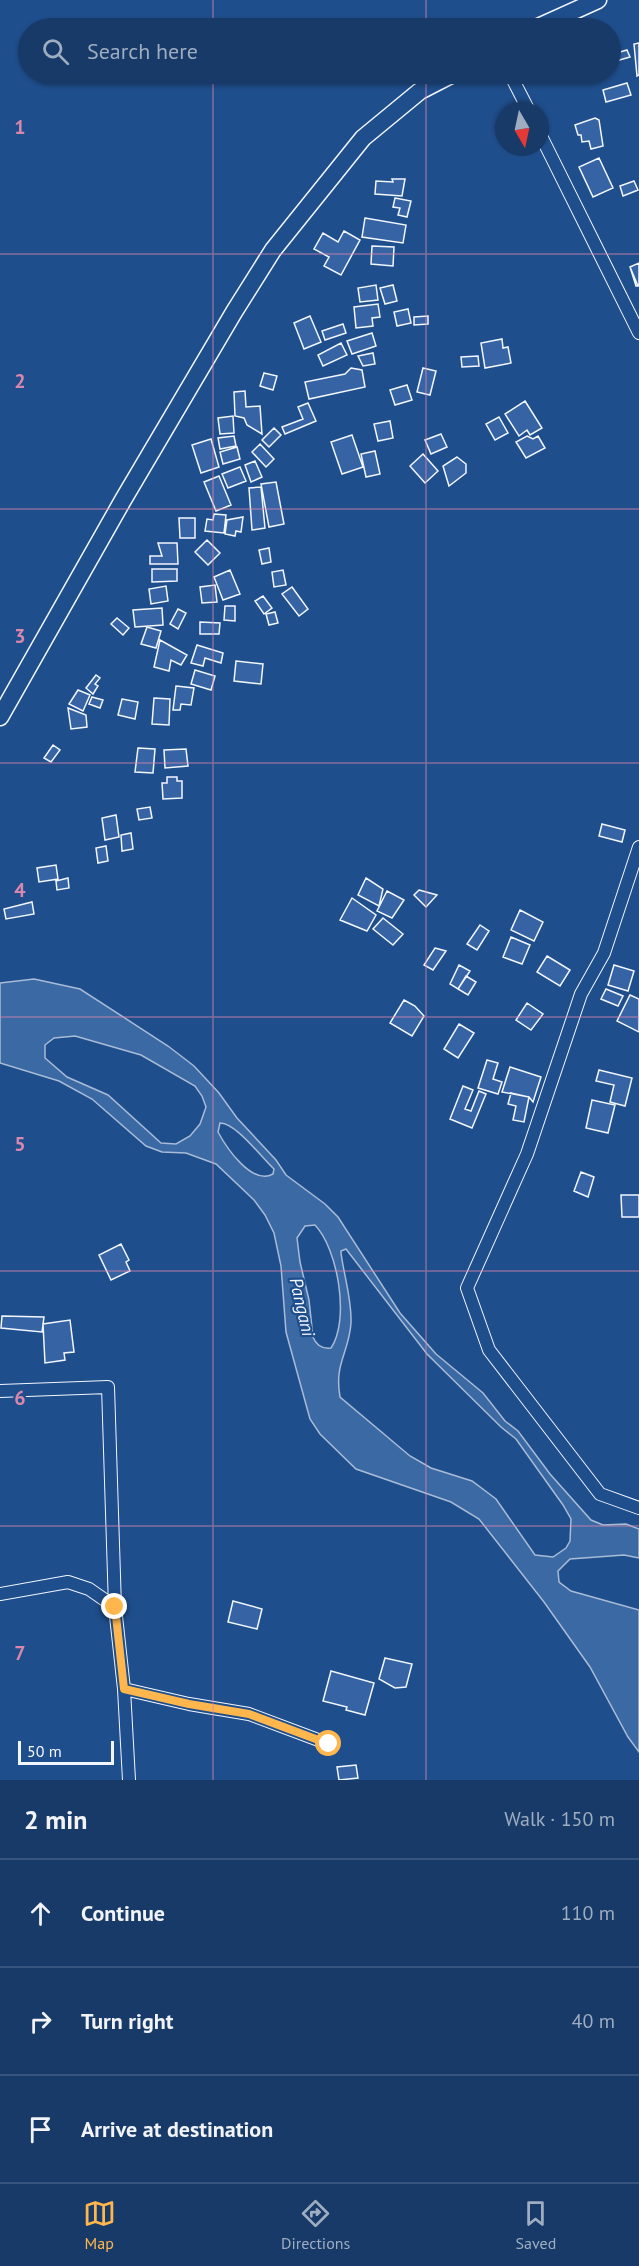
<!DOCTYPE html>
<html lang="en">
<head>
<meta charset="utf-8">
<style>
  body { margin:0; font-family:"PT Sans",sans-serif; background:#20416f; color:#f1f3f6 }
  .compass { position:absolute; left:495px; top:102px; width:54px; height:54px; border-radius:50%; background:#173a69; box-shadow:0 2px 4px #0004; rotate:171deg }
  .scale { position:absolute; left:18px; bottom:15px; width:96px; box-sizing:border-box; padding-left:6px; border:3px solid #f2f6ff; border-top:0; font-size:16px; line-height:21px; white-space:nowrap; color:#f2f6ff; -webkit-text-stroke:4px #1f4e8c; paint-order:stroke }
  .stop { position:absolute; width:18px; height:18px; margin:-14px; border:4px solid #ffb74d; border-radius:50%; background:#fff }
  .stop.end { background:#ffb74d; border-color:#fff; box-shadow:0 2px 6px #0008 }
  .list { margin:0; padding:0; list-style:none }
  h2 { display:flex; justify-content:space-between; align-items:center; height:78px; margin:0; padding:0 24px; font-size:26px }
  h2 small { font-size:20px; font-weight:400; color:#9eadc0 }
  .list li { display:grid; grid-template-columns:39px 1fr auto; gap:18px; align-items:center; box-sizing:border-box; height:108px; padding:0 24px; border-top:2px solid #36547d }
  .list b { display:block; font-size:22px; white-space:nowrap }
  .list em { font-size:20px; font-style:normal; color:#9eadc0 }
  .icon { flex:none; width:33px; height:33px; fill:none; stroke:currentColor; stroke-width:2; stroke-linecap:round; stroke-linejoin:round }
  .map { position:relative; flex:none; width:639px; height:1780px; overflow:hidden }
  .search { position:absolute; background:#173a69; box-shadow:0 2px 4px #0004; left:18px; right:18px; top:18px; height:66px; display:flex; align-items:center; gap:15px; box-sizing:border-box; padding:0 21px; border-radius:33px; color:#9eadc0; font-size:22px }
  .sheet { height:402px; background:#173a69 }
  nav { display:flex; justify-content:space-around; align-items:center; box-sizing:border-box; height:84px; border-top:2px solid #36547d; background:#173a69; font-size:16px; color:#9eadc0 }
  nav a { display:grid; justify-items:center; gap:3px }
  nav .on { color:#ffb74d }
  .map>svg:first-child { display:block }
  .water { fill:#3b69a3; stroke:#a8bbd7; stroke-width:1.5; fill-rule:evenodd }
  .building { fill:#3563a3; stroke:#f2f6ff; stroke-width:1.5 }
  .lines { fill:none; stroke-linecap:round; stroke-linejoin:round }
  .minor-casing { stroke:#f2f6ff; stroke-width:14 }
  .secondary-casing { stroke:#f2f6ff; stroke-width:19 }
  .minor { stroke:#1f4e8c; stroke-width:12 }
  .secondary { stroke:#1f4e8c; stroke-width:16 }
  .route { stroke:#ffb74d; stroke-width:8 }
  .grid { fill:none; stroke:#da87ad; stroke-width:1.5; stroke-opacity:0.55 }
  .labels { text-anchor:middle; stroke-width:4.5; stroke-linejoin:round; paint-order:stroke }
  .water-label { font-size:18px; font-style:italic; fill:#f2f6ff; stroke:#1f4e8c }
  .grid-label { font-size:20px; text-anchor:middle; font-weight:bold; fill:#da87ad; stroke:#1f4e8c; stroke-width:4.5; stroke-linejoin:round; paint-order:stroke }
</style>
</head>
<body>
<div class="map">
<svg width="639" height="1780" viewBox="0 0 639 1780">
  <rect width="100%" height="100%" fill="#1f4e8c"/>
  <path class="water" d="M34 979 80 989 168 1046 194 1066 219 1093 237 1118 276 1160 286 1175 325 1204 338 1217 400 1313 436 1354 483 1393 505 1421 518 1431 550 1474 591 1520 603 1525 626 1524 639 1529V1558L624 1555 570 1559 558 1571 559 1582 571 1591 639 1610V1752L628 1737 590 1667 544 1602 479 1519 451 1502 356 1469 320 1434 310 1419 286 1332 281 1266 274 1233 265 1215 254 1200 216 1164 186 1153 162 1152 146 1146 92 1099 59 1081 0 1063V983ZM75 1036 141 1055 195 1086 202 1096 206 1107 200 1124 190 1136 176 1144 161 1143 108 1095 67 1077 45 1058V1045L54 1038ZM220 1123C235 1122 262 1158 274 1169L273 1174C252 1186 226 1147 218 1132ZM315 1225C338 1249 350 1320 331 1348 322 1349 316 1345 313 1337L309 1300 300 1262 297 1238 305 1226ZM346 1249 427 1354 501 1427 516 1439 563 1505 571 1519 570 1541 566 1548 553 1557 535 1555 496 1499 472 1481 431 1468 410 1456 340 1397C334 1363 349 1353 351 1323 352 1300 344 1276 341 1253V1251Z"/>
  <path class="building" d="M639 43V75L637 76 634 44Z
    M627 50 630 57 616 61 613 54Z
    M627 83 631 95 606 102 603 90Z
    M595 118 599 120 603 146 591 149 589 141 582 142 581 135H578L575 125Z
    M599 158 613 188 593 197 579 167Z
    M392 179H405L402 196 375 194 376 181 393 182Z
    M634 181 638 190 623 196 620 186Z
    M395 198 411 201 407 217 398 215 400 208 393 207Z
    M365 218 406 225 403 243 362 237Z
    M344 231 360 240 341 275 324 266 329 257 314 249 323 233 338 242Z
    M372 246 394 247 393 266 371 264Z
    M639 263V286H638L630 267Z
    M639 263V285L636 286 630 267Z
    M376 285 378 300 360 302 358 288Z
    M393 285 397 301 385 304 380 288Z
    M378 304 380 317 372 318 373 326 356 328 354 307Z
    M408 309 411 323 397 326 394 312Z
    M310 316 321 342 304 349 294 323Z
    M428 316V324L414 325V317Z
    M343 324 346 333 325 340 322 331Z
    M372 333 376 346 352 354 347 341Z
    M502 339 503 348 508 347 511 363 485 368 481 343Z
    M341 343 347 355 323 366 318 355Z
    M373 353 375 364 363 366 358 356Z
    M478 356 479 366 462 367 461 357Z
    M351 368 362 370 365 387 309 399 305 382 345 374Z
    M423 368 436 371 430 395 417 392Z
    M264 373 277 376 273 390 260 386Z
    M407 385 412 400 395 405 390 390Z
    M245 391 246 407 260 406 262 434 247 425 244 418 235 416 234 392Z
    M525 401 542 428 530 435 527 430 519 436 505 414Z
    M308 403 316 421 285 434 282 427 303 419 298 407Z
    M233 416 234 433 220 434 218 418Z
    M499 417 508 433 495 440 486 424Z
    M390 421 393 438 378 441 374 424Z
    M274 428 281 435 269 447 262 440Z
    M441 434 447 447 431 454 425 440Z
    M352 435 363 467 342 474 331 442Z
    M234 436 236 446 220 449 218 438Z
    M527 436 533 439 538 436 545 448 526 458 516 442Z
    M211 439 219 467 201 473 192 445Z
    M260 444 274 459 266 467 252 452Z
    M237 447 240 459 223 464 220 452Z
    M375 451 380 474 366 477 361 454Z
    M423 454 438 471 425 483 410 466Z
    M457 457 466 464V473L449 486 443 466Z
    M255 461 262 477 251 482 245 465Z
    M240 467 246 481 228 488 222 474Z
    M219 476 231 505 216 511 204 482Z
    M276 482 284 524 269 527 261 484Z
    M261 487 265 528 252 530 249 488Z
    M214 514 226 515 224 533 205 531 207 519 213 520Z
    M243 517 241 532 236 531 235 536 225 534 227 520Z
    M179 518H195V538H180Z
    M207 540 220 553 208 565 195 552Z
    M158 543H177L178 564H150V556H162Z
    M269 548 271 562 262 564 259 550Z
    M152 569H177V581L152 582Z
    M230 570 240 594 223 600 214 577Z
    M283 570 286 585 274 587 272 572Z
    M215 585 217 602 202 603 200 587Z
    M166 586 168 601 151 604 149 589Z
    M292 587 308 609 299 616 282 594Z
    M263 596 272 608 264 614 255 601Z
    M225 606H235V621L224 620Z
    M162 608 163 625 135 627 133 610Z
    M178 609 186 613 178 629 170 624Z
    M275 612 278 623 269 625 266 614Z
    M117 618 129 628 123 635 111 624Z
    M200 622 220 623 219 634H200Z
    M147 627 161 631 156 648 141 644Z
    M160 640 187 655 181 665 171 660 169 671 154 667Z
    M197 645 223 653 221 663 205 658 203 666 191 663Z
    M236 661 263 664 261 684 234 681Z
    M195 670 215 676 211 690 191 684Z
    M96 675 100 678 95 684 98 686 93 694 86 688Z
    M176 686 194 688 191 705 181 704 180 710H173Z
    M78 690 90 695 83 711 69 704Z
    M92 697 103 700 100 708 89 704Z
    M154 698 170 699 169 725 152 724Z
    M122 699 138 702 135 719 118 715Z
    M68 708 86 715 87 727 71 729Z
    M53 745 60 750 51 762 44 758Z
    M138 748 155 749 153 773 135 772Z
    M186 749 188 766 165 768 164 750Z
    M167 777H177V781H182V798L163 799 162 783H167Z
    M150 807 152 818 139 820 137 809Z
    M116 815 119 837 105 840 102 818Z
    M602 824 625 830 622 842 599 836Z
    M131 833 133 849 122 851 121 835Z
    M106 846 108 861 98 863 96 848Z
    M56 865 58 879 39 882 37 868Z
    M68 878 69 888 57 890 56 881Z
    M366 878 383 889 379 906 358 895Z
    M419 890 437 895 426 907 414 895Z
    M387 891 404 900 392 918 377 911Z
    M352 898 376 915 367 931 340 920Z
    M32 902 34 914 6 919 4 909Z
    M520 910 543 922 534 941 511 930Z
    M383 918 403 934 393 945 373 929Z
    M480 925 489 931 477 950 467 944Z
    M511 937 530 945 522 964 503 957Z
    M435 948 446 951 433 970 424 965Z
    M547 956 570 970 560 986 537 972Z
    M459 965 470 971 458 989 450 984Z
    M614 965 634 971 628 991 608 985Z
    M466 976 476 982 468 995 458 989Z
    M606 989 623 996 618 1006 601 999Z
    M630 995 639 999V1032L617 1021Z
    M404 1000 415 1006 424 1016 412 1036 390 1023Z
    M527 1003 543 1014 531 1030 516 1020Z
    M459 1024 474 1033 458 1058 444 1049Z
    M487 1060 498 1063 493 1079 502 1082 498 1094 478 1088Z
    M510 1067 541 1077 533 1102 529 1097 502 1092Z
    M599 1070 632 1078 625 1106 610 1102 614 1085 596 1081Z
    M463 1086 473 1090 465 1109 471 1111 479 1091 486 1094 472 1128 450 1119Z
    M511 1093 529 1097 524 1122 513 1120 516 1106 508 1104Z
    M592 1100 615 1105 608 1133 586 1128Z
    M581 1172 594 1177 588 1197 574 1191Z
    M621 1195H639V1217H622Z
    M121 1244 129 1260 126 1262 130 1271 111 1280 99 1255Z
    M2 1316 44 1317 42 1332 1 1328Z
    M70 1320 74 1352 64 1353 65 1360 45 1363 43 1324Z
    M233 1601 262 1609 257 1629 228 1622Z
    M385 1658 412 1664 406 1687 395 1688 379 1679Z
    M331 1671 374 1683 365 1715 346 1710 347 1707 323 1701Z
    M356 1765 358 1778 339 1780 337 1767Z"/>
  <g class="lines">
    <defs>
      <path id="minor" d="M510 74 529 111
        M540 134 639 333
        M639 847 604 953 581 994 527 1154 467 1288 489 1350 600 1494 639 1508
        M0 1391 108 1387 115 1607
        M0 1594 68 1582 89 1589 115 1607 124 1689 129 1780
        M124 1689 189 1704 249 1714 329 1744"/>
      <path id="secondary" d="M536 28 598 0
        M0 717 123 500 234 312 273 250 363 138 420 91 453 74"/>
    </defs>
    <use href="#minor" class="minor-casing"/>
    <use href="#secondary" class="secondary-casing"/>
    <use href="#minor" class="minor"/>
    <use href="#secondary" class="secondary"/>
  </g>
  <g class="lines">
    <path class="route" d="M115 1607 124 1689 189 1704 249 1714 329 1744"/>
  </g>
  <path class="grid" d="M213 0V28M426 0V28M213 74V1780M426 74V1780M0 254H639M0 509H639M0 763H639M0 1017H639M0 1271H639M0 1526H639"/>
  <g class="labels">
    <g class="water-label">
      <text transform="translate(302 1307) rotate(77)" y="6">Pangani</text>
    </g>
  </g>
  <g class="grid-label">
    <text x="20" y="134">1</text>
    <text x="20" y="388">2</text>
    <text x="20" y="643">3</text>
    <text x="20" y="897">4</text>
    <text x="20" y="1151">5</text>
    <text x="20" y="1405">6</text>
    <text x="20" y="1660">7</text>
  </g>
</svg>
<svg class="compass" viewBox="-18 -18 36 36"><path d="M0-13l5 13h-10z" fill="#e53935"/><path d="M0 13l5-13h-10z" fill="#9eadc0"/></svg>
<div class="scale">50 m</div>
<div class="stop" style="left:329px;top:1744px"></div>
<div class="stop end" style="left:115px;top:1607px"></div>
<div class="search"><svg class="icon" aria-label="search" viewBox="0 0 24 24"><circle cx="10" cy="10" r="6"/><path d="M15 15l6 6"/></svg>Search here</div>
</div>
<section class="sheet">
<h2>2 min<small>Walk · 150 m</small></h2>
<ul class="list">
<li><svg class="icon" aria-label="ahead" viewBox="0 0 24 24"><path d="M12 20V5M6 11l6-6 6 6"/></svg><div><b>Continue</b></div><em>110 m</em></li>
<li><svg class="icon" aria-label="right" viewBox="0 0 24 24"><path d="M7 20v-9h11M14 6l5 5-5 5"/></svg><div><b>Turn right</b></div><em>40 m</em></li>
<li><svg class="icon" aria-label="arrive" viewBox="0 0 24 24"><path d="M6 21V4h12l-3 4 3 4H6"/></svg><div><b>Arrive at destination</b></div></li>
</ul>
</section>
<nav>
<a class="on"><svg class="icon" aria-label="map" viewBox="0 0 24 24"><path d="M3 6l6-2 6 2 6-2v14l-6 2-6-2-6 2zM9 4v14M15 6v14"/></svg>Map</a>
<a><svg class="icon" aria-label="directions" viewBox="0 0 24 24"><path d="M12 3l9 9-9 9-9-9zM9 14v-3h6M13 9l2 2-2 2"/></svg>Directions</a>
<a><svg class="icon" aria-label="saved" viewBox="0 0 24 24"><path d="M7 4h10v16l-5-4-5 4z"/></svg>Saved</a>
</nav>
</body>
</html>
